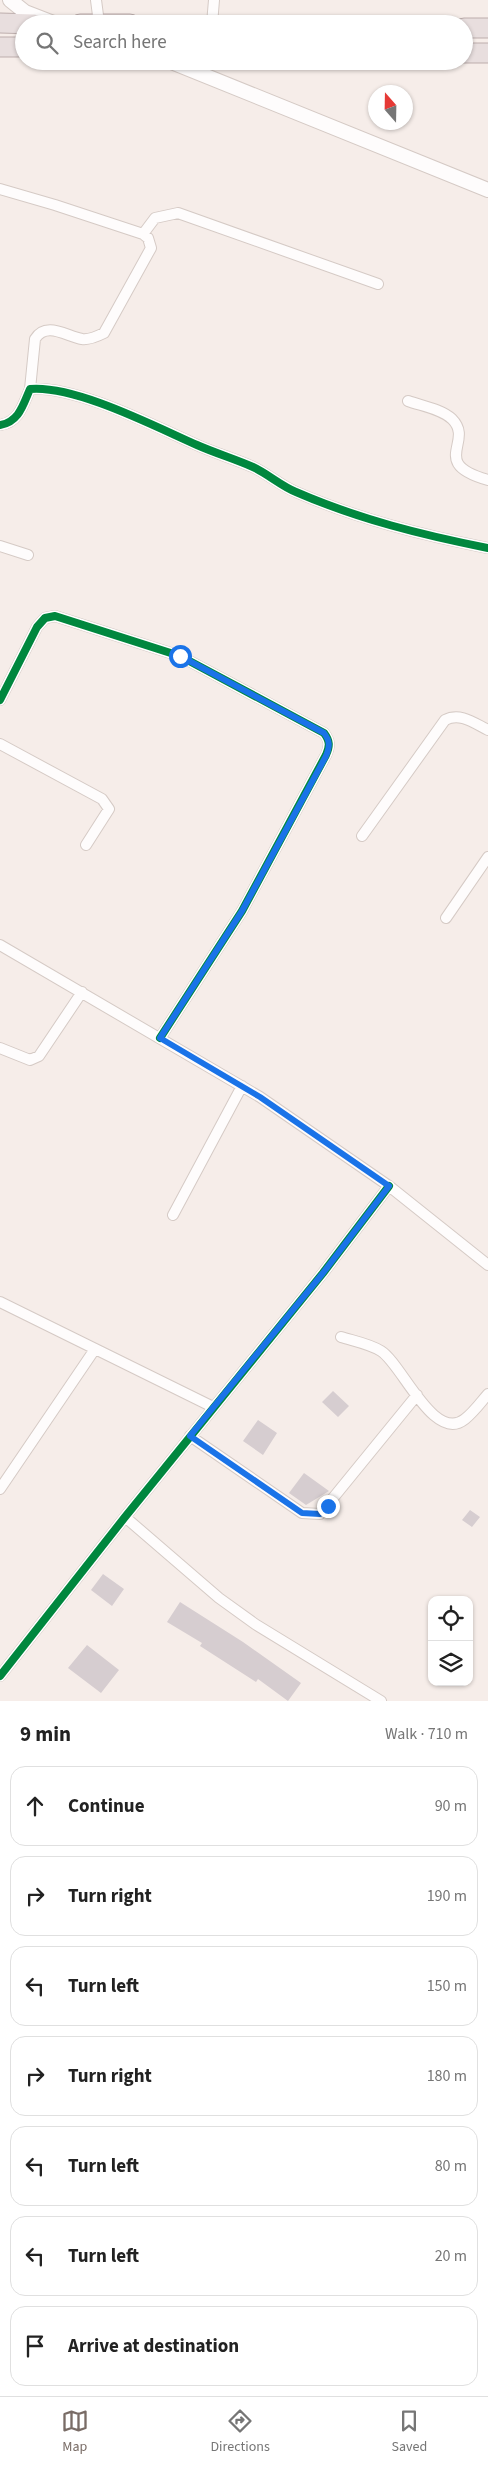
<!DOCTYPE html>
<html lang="en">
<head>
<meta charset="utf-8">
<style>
  body { margin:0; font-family:"Source Sans 3",sans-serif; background:#f2f2f2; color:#222 }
  .controls { position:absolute; right:15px; bottom:15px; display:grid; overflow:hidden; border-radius:10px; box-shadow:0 1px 4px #0004 }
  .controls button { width:45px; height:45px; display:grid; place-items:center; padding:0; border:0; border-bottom:1px solid #e0e0e0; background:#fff; color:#222; font:25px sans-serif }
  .compass { position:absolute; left:368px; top:85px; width:45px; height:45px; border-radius:50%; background:#fff; box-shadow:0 1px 4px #0004; rotate:340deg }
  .stop { position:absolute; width:15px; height:15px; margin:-11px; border:4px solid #1a73e8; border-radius:50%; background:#fff }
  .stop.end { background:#1a73e8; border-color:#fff; box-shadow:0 1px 5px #0008 }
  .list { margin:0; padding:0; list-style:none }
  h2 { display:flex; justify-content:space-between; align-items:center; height:65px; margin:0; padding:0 20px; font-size:21px }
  h2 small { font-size:16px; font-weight:400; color:#767676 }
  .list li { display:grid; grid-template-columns:32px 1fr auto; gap:15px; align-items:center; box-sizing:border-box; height:80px; margin:0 10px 10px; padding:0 10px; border:1px solid #e0e0e0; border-radius:15px }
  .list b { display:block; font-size:19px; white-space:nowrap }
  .list em { font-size:16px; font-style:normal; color:#767676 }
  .icon { flex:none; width:28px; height:28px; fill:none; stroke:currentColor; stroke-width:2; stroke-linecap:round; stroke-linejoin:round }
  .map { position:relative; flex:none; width:488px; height:1701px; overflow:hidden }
  .search { position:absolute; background:#fff; box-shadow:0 1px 4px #0004; left:15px; right:15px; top:15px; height:55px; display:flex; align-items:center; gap:12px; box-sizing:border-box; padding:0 18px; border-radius:28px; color:#767676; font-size:19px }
  .sheet { height:695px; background:#fff }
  nav { display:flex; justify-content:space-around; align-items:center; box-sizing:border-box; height:70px; border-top:1px solid #e0e0e0; background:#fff; font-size:14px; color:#767676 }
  nav a { display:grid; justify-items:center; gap:2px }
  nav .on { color:#796c66 }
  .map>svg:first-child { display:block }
  .building { fill:#d6cdd0 }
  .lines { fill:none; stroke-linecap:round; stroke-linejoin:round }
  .street-casing { stroke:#d5cac5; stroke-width:12 }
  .secondary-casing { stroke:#d5cac5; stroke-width:16 }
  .highway-casing { stroke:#bdaead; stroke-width:21 }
  .street { stroke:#fefcfc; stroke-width:10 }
  .secondary { stroke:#fefcfc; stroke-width:14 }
  .highway { stroke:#e8dede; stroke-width:19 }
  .cycleway-casing { stroke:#fff; stroke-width:11 }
  .cycleway { stroke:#00873e; stroke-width:8 }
  .route { stroke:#1a73e8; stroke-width:6 }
</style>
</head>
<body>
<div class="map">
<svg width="488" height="1701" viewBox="0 0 488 1701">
  <rect width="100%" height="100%" fill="#f6ede9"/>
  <path class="building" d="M333 1391 349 1406 338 1417 322 1402Z
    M258 1420 277 1433 263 1455 243 1441Z
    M304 1473 329 1491 306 1505 289 1493Z
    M470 1510 480 1517 472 1527 462 1520Z
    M103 1574 124 1589 112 1606 91 1590Z
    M180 1602 243 1642 301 1683 288 1701 258 1679 256 1682 200 1646 202 1643 167 1622Z
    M87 1645 119 1670 101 1693 68 1668Z"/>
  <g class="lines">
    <defs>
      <path id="street" d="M96 0 99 23
        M212 24 214 0
        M0 189 55 205 143 234 148 238 151 248 104 333C98 336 89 340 82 339 66 336 46 321 35 339L30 389
        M143 234 155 218 178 213 378 284
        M408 401C422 406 441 409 452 419 475 442 428 463 488 480
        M0 425C19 422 23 405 30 389 75 385 154 426 197 445 215 453 235 459 253 467 268 474 281 486 296 492 358 519 422 535 488 548
        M0 546 28 555
        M0 700 37 627 45 618 55 616 180 656 324 733C330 741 330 746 326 755L242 911 160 1038
        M0 744 102 799 109 809 86 845
        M362 836 445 720C460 712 474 723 488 730
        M446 918 488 857
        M0 945 260 1097 389 1186 488 1265
        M0 1048 30 1060 39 1056 82 992
        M173 1215 242 1086
        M0 1302 213 1407
        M341 1337C354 1341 370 1344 381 1351 402 1364 434 1444 465 1419 474 1412 481 1402 488 1394
        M190 1436 302 1513 320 1514 417 1395
        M0 1489 95 1349
        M125 1517 219 1598 255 1624 381 1701
        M0 1676 125 1517 323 1273 389 1186"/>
      <path id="secondary" d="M10 0 25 12 56 24
        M169 61 488 190"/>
      <path id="highway" d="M0 23 34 24
        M80 24H130
        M464 28H488
        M0 47H24
        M464 53H488"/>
    </defs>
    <use href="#street" class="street-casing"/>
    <use href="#secondary" class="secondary-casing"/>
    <use href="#highway" class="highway-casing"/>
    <use href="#street" class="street"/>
    <use href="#secondary" class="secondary"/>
    <use href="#highway" class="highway"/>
    <defs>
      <path id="cycleway" d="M0 425C19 422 23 405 30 389 75 385 154 426 197 445 215 453 235 459 253 467 268 474 281 486 296 492 358 519 422 535 488 548
        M0 700 37 627 45 618 55 616 180 656 324 733C330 741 330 746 326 755L242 911 160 1038
        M0 1676 125 1517 323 1273 389 1186"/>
    </defs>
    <use href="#cycleway" class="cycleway-casing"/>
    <use href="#cycleway" class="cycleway"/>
  </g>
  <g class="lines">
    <path class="route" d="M180 656 324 733C330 741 330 746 326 756L242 911 160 1038 260 1097 389 1186 323 1273 190 1436 302 1513 320 1514 328 1506"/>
  </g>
</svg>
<div class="controls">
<button><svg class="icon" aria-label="locate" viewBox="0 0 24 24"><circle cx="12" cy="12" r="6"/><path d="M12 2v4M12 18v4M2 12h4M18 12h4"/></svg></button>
<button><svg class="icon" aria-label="layers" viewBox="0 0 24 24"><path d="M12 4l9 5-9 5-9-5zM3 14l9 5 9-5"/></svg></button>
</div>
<svg class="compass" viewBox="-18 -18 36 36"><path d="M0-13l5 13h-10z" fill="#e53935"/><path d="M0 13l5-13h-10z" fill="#767676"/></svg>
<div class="stop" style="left:180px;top:656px"></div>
<div class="stop end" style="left:328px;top:1506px"></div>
<div class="search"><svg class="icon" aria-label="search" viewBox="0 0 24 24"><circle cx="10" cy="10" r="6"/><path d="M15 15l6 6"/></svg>Search here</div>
</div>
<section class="sheet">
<h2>9 min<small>Walk · 710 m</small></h2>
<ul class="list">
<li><svg class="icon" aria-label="ahead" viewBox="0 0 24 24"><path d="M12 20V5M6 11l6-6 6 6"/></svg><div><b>Continue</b></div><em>90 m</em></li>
<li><svg class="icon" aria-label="right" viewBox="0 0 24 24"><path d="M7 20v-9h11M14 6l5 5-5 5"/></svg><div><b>Turn right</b></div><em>190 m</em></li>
<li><svg class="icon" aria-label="left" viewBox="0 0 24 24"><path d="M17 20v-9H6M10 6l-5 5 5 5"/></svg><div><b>Turn left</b></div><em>150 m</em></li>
<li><svg class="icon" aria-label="right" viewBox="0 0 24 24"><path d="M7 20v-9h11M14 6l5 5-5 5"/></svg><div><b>Turn right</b></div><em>180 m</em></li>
<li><svg class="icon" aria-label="left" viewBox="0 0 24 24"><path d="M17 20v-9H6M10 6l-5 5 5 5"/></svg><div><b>Turn left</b></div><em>80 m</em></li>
<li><svg class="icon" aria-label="left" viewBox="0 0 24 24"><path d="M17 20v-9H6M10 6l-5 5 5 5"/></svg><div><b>Turn left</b></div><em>20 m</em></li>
<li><svg class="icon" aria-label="arrive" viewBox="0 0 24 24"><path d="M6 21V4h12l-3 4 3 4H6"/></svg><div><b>Arrive at destination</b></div></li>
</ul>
</section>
<nav>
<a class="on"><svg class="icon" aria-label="map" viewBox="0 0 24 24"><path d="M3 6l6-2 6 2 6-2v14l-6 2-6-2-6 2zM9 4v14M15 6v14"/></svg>Map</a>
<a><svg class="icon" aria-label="directions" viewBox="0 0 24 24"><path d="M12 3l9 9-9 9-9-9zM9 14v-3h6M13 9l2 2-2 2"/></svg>Directions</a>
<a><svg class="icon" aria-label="saved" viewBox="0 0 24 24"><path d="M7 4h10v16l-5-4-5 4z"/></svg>Saved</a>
</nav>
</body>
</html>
